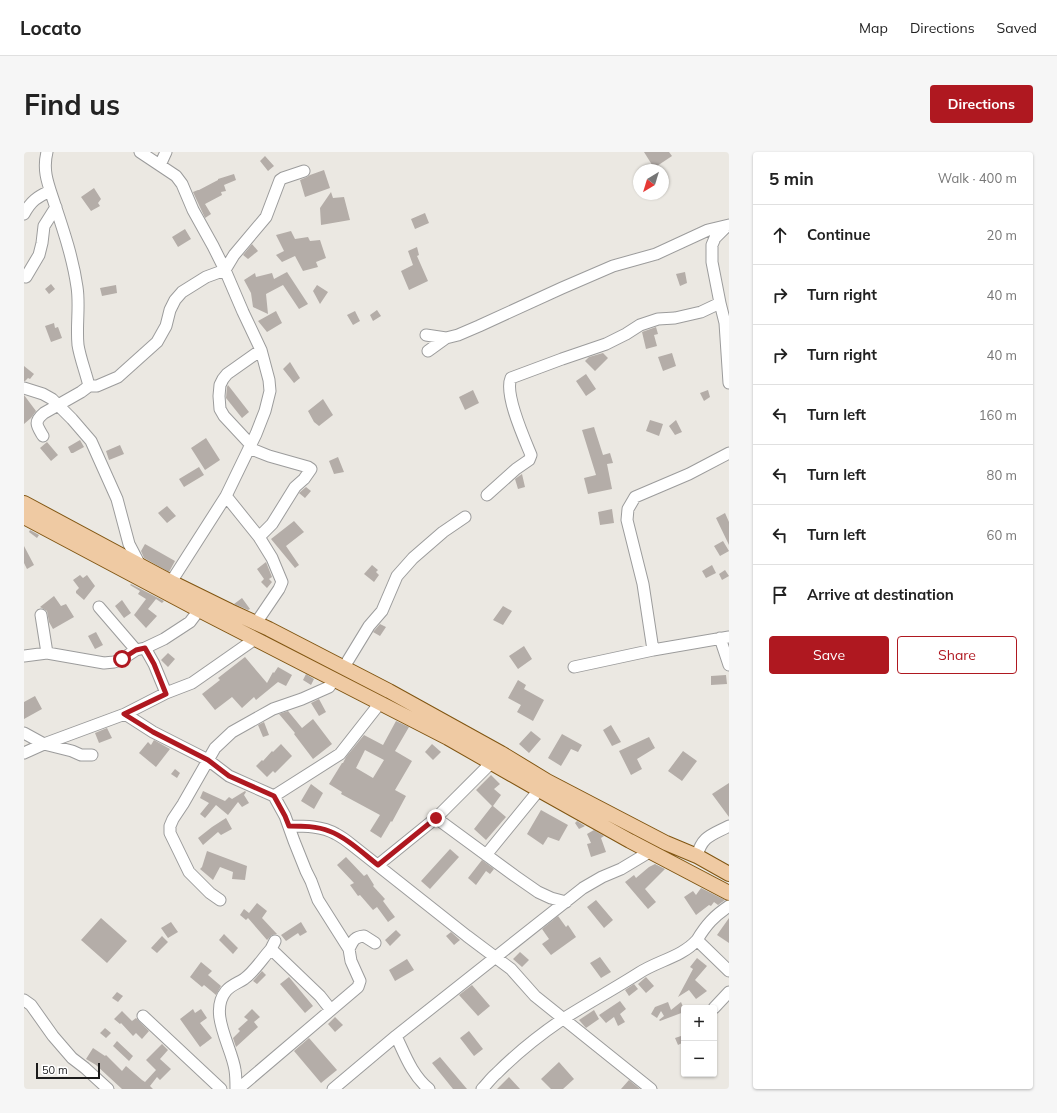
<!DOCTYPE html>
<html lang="en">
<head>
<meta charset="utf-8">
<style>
  body { margin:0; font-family:Mulish,sans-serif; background:#f6f6f6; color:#222 }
  .controls { position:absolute; right:12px; bottom:12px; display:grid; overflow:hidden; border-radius:4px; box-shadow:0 1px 3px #0004 }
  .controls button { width:36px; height:36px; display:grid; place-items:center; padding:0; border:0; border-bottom:1px solid #e0e0e0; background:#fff; color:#222; font:20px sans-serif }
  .compass { position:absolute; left:609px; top:12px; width:36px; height:36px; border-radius:50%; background:#fff; box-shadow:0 1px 3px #0004; rotate:218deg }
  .scale { position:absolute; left:12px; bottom:10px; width:64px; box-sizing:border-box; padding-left:4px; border:2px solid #1b1b1b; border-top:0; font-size:11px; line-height:14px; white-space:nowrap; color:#1b1b1b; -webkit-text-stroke:3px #fff; paint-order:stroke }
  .stop { position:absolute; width:12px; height:12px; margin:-9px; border:3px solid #af1820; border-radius:50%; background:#fff }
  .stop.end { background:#af1820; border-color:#fff; box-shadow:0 1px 4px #0008 }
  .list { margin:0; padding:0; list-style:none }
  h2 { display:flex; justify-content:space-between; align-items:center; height:52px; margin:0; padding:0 16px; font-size:17px }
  h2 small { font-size:13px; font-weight:400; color:#767676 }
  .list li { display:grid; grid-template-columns:26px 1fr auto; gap:12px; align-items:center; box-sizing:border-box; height:60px; padding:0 16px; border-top:1px solid #e0e0e0 }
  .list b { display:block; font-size:15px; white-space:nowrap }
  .list em { font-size:13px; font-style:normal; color:#767676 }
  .actions { display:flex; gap:8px; padding:12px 16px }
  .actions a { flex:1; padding:9px 0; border:1px solid #af1820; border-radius:4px; text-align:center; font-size:14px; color:#af1820 }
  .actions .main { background:#af1820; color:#fff }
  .icon { flex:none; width:22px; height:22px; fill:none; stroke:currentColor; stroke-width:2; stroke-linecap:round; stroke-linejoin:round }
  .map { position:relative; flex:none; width:705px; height:937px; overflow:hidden; border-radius:4px }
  header { display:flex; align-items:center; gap:24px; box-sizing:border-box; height:56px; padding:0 20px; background:#fff; border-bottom:1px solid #e0e0e0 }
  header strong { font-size:19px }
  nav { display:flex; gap:22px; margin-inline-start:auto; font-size:14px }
  .intro { display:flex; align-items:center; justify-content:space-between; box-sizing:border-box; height:96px; padding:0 24px }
  h1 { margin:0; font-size:28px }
  .button { padding:10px 18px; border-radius:4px; background:#af1820; color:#fff; font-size:14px; font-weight:700 }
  main { display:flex; gap:24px; padding:0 24px }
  aside { flex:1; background:#fff; border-radius:4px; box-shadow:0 1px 3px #0004 }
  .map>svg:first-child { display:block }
  .building { fill:#b4ada8; fill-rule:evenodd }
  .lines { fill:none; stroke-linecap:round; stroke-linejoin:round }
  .minor-casing { stroke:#9c9c9c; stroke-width:13 }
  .major-casing { stroke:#815612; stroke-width:16 }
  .minor { stroke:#fff; stroke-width:11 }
  .major { stroke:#efcaa3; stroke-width:14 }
  .route { stroke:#af1820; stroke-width:5 }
</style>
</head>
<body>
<header>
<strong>Locato</strong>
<nav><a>Map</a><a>Directions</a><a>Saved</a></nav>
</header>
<div class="intro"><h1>Find us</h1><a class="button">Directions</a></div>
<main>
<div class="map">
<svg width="705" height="937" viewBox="0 0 705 937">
  <rect width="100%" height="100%" fill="#ebe8e2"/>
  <path class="building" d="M620 0H645L648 4 630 16Z
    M241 4 250 14 244 19 236 9Z
    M300 18 306 36 281 45 276 28 283 25 286 23Z
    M210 22 212 28 200 33 202 39 197 40 198 43 181 52 187 62 181 66 169 40 174 38H175L194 28V27Z
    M70 36 77 47 74 51 76 54 67 59 57 45Z
    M307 40 309 46 320 45 326 68 297 73 296 56Z
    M401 61 405 71 391 77 387 67Z
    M161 77 167 87 154 95 148 85Z
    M267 79 271 87 284 85 286 89 296 88 302 106 292 110 294 115 279 119 271 104 258 110 252 103 260 99 252 83Z
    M228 92 234 99 224 107 219 103Z
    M393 95 395 103 393 104 404 129 385 138 377 119 389 113 384 99Z
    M263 120 284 152 275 157 259 133 242 142 244 162 229 155 227 141 220 128 231 121 232 125 248 121 250 127Z
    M661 120 663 131 656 134 652 122Z
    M27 132 31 137 25 142 21 137Z
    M92 133 93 141 78 144 76 136Z
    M293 133 304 140 296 152 289 139Z
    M353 158 357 164 349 169 346 163Z
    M252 159 258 171 243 180 234 169Z
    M331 159 336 169 329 173 323 163Z
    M30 171 31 176 34 175 38 186 27 190 21 174Z
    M632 175 634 182 630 183 633 194 622 197 618 180Z
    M579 201 584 206 571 219 561 209 565 205Z
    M648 201 652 214 639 219 634 205Z
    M266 210 276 226 270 231 259 217Z
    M0 214 10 222 6 227 4 226 1 229H0Z
    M562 222 572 237 562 244 552 229Z
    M204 233 225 260 218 266 202 246 203 235Z
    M449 238 455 251 441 258 435 245Z
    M684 238 686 245 680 249 676 241Z
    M0 243 12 259 7 266 0 272Z
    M299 247 309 263 295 274 290 270 284 259Z
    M626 268 639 272 635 284 622 279Z
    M652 268 658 280 651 283 645 274Z
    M570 275 579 303 586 301 589 311 583 312 588 337 564 342 560 326 572 323 558 278Z
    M182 286 196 308 181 318 167 296Z
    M56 288 60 295 49 301H47L44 295Z
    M23 290 34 303 27 309 16 296Z
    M96 293 100 302 85 308 82 299Z
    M314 305 320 320 310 322 305 309Z
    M175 315 180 323 160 335 155 327Z
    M498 322 501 335 494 337 491 327Z
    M282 335 287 339 281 346 275 341Z
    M143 354 152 364 143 371 134 361Z
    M588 357 590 371 576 373 574 360Z
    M701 361 705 370V393L692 366Z
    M270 369 280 380 262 394 275 413 271 416 247 387Z
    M6 378 15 383 13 386 5 380Z
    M699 389 705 399 696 404 690 394Z
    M121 392 151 409 145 420 120 406 117 399Z
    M0 394 10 413 3 417 0 411Z
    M242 410 248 425 245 427 248 430 243 436 237 430 240 427 233 417Z
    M348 413 354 418 352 420 355 423 350 430 340 422Z
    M688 413 692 421 682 426 678 419Z
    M701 418 705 424 698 428 695 422Z
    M56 423 59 426 63 423 71 434 60 448 52 441V439L55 436 49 428Z
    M107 432 140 449 138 451 132 447 124 457 133 464 122 476 110 463 122 447 114 442 116 439 106 433Z
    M30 444 37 454 42 452 50 465 29 477 25 470 23 459 16 455Z
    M218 446 226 457 224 458 210 452Z
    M98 448 107 461 100 466 91 454Z
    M479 454 488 459 479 473 469 468Z
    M356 472 362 475 356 484 349 480Z
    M72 480 79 493 71 497 64 484Z
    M500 494 508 507 494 517 485 504Z
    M144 501 151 507 144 515 137 508Z
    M221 505 243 531 249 520 250 521 254 515 268 523 262 534 254 530 232 548 230 545 218 556 208 545 191 558 178 542 196 528 194 526Z
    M282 522 290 527 287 533 279 528Z
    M702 523 703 532 687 533V524Z
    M494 528 502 533 500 537 520 548 509 569 493 560 497 553 484 546Z
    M11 544 18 557 0 567V550Z
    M295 547 302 560 295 564 287 551Z
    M264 559 278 576 289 567 308 592 289 607 270 582 271 581 255 562Z
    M372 569 385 575 371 599 388 609 371 638 382 644 368 670 367 669 357 686 346 679 356 663 317 642 318 640 305 632 318 611H319L322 605 340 583 359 593ZM341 598 360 608 349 626 332 616Z
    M240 570 245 583 239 585 234 573Z
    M587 573 597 590 588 594 579 578Z
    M83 576 88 586 75 591 71 581Z
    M507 579 517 587 505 601 495 592Z
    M538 582 558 593 554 600 547 597 537 614 524 606Z
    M625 585 631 596 613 607 618 617 607 623 595 599Z
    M130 588 146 597 132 615 115 601 124 590 127 593Z
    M257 592 268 604 251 621 249 619 243 625 232 614 238 608 239 609 248 599 249 600Z
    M408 592 417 600 409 608 401 600Z
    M659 599 673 609 658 629 644 619Z
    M151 617 156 621 153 626 147 622Z
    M467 623 476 632 470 637 477 643 469 654 482 665 462 688 450 677 468 654 452 638Z
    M705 631V665L688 642Z
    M287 632 299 641 290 657 277 649Z
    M179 639 201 649 205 645 208 647 221 639 222 640 220 643 225 651 218 655 214 650 204 663 192 653 181 666 176 662 185 651 176 646Z
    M517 658 544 673 535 689 524 685 519 693 503 682Z
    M202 666 208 677 197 683 194 680 179 693 174 686 188 675Z
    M553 669 561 674 555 677 551 671Z
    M570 678 580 684 577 686 582 700 567 705 563 692 567 691 563 682Z
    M426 697 435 705 406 737 397 729Z
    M183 699 223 714 221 728 208 727 209 720 196 715 189 728 176 717 178 715Z
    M322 705 340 724 343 722 350 733 349 734 361 747 359 749 371 765 364 770 353 755 349 758 336 743 334 744 326 733 330 731 313 713Z
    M458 708 470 717 466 722 462 719 452 733 444 726Z
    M631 712 641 717 621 737 632 750 624 757 601 730 610 723 612 726 625 715Z
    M677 736 701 748 694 753 690 750 687 754 685 753 672 763 660 745 669 739 672 743Z
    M572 748 589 768 580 776 563 755Z
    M233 751 243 759 238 766 253 782 248 783 243 788 224 766 222 768 216 763 220 757 225 761Z
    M534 764 542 775 544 773 552 785 527 803 518 792 525 787 518 777Z
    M77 766 103 789 83 811 57 788Z
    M705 766V791L693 783Z
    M147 770 154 780 144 786 137 776Z
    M277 770 283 780 276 784 274 781 262 789 257 783Z
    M372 778 377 783 366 794 361 788Z
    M427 780 436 788 430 793 422 784Z
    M200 782 214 796 209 802 195 788Z
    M138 784 144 790 133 801 127 796Z
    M496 800 505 808 498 815 489 807Z
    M576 805 587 820 577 826 566 811Z
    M673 806 683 814 671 828 683 839 672 847 665 838 654 845 669 817 666 815Z
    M383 807 390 818 371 829 365 818Z
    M177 810 188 819 184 823 197 834 192 843 180 833 178 835 166 825Z
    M238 819 242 823 233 832 229 829Z
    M265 825 289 854 281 861 256 832Z
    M622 825 630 834 622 841 614 832Z
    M610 832 614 837 605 844 601 838Z
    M448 833 466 854 454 864 435 843Z
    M93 840 99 844 94 850 88 846Z
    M596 849 602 857 596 862 601 870 594 874 590 865 582 871 575 863Z
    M644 850 647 858 657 850 660 857V860L636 869 635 868 640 864 637 859 633 866 627 862 631 855Z
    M169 857 171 861 177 857 183 866 176 871 188 886 176 895 156 867Z
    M228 857 236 865 230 870 234 875 212 895 209 886 216 879 214 877 224 868 220 865Z
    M570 858 575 867 562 876 555 868Z
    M98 859 108 869 112 866 125 879 118 887 112 881 109 884 97 871 96 872 90 867Z
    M311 865 319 873 311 880 304 872Z
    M81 876 87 881 82 886 76 881Z
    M445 879 459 897 450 904 436 886Z
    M660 883V890L654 893 651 886Z
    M285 886 313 918 297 931 270 899Z
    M93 889 109 904 105 909 89 894Z
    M138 892 144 898 136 907 147 917 136 928 133 925 126 934 129 937H98L72 913 62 907 69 896 81 904 82 903 98 919 102 914 118 928 121 930 132 918 122 908Z
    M416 905 443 937H429L408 911Z
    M535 910 550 927 539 937H527L517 927Z
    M485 925 496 937H473Z
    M605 928 616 937H597Z"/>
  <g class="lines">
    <defs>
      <path id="minor" d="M116 0 152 24 158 32 169 58 189 94 201 118 219 160 237 198 245 228 246 239 241 259 232 282 202 344 147 430
        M136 13 142 0
        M0 62C7 49 13 45 26 39
        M703 74 691 86 688 93V110L696 151 701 171 705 231
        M2 125 15 103 18 91 20 74 32 55
        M402 183 422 186
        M404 199 422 186 434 183 455 174 538 136 589 114 632 102 684 78 705 73
        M65 234H73L94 225 133 190 142 174 146 158 151 148 158 140 182 125 201 118 210 103 242 65 256 28 259 26 280 19
        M0 236 19 242 28 247 48 267 67 289 93 347 105 392 117 415
        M19 284C13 274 9 270 20 261L57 240 65 234C62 221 56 206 54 193 52 173 56 154 53 135 49 107 40 80 31 53 25 34 18 20 23 0
        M227 293 200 264 196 257 195 244 196 233 199 227 203 222 237 198
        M225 296 245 304 284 315 287 317 280 327 271 335 248 372 235 385
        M463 343 492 317 505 308 507 303C500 286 480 242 487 226L538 207 582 192 602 182 616 173 634 167 651 166 677 160 696 151
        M202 344 235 385 248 406 258 430 255 437 232 471
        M75 455 112 498
        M17 463 23 501 80 511 90 510 98 507 112 498 121 496
        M696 486 705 513
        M629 498 619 432 603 368 604 357 611 345 665 322 705 301
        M0 504 23 501
        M320 515 345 474 358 459 373 424 389 406 419 380 441 365
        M550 515 629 498 705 485
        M142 541 130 512 121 496 140 487 166 470 175 458
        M101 562 129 580 184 608 205 624 250 644 261 664 270 689 282 719 287 729 294 748 325 797C329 789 330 785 340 784L351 791
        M0 581 20 592 48 599 57 603H68
        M0 601 20 592 101 562 142 541 168 531 231 487
        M250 644 316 602 356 551
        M412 666 491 724 514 740 527 746 542 750
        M265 674C281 674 298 674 312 682 318 685 323 689 328 693L443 784 487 817 511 844 627 937
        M462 703 515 638
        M673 704C678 684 688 683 705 674
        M354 713 412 666 468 610
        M196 748 186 741 165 720 146 681V674L149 667 159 652 191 596 208 580 249 557 278 547 305 535 310 528
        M705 754C690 764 682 773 673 788L705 819
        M251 789 247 797 296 844 307 858
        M0 848 7 853 29 884 48 906 61 916 84 937
        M690 856 705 840
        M119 864 197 937
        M372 884C381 903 388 923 405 937
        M212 937C212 931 212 924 211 918 208 895 184 861 202 839 207 833 214 831 220 827 230 820 238 807 247 797
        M214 937 334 835 336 829 327 809 325 797
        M309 937 372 884 559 736 578 725 597 717 627 699
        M458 937C463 932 467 926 473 921 491 903 517 882 539 867 564 851 590 837 615 821 633 809 658 805 673 788"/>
      <path id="major" d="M0 351 147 430 206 459 245 477 365 539 477 601 523 629 642 691 673 704 705 722
        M0 365 175 458 424 586 515 638 606 689 705 741"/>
    </defs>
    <use href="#minor" class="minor-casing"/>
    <use href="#major" class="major-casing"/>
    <use href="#minor" class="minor"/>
    <use href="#major" class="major"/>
  </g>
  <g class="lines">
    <path class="route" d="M98 507 112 498 121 496 130 512 142 542 100 562 129 580 184 608 205 624 250 644 261 664 265 674C278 674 293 674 305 679 322 685 340 702 354 713L412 666"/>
  </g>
</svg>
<div class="controls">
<button>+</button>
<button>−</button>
</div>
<svg class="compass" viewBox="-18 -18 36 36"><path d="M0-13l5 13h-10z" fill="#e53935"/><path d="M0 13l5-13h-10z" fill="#767676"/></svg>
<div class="scale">50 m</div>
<div class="stop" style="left:98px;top:507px"></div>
<div class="stop end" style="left:412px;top:666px"></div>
</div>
<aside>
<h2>5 min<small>Walk · 400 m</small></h2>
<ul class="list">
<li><svg class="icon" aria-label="ahead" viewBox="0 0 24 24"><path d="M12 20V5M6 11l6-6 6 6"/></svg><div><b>Continue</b></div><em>20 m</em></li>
<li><svg class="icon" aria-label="right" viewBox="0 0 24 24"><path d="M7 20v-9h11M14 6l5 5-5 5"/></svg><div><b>Turn right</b></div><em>40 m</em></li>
<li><svg class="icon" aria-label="right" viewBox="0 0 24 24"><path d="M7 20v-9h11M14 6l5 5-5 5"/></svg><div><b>Turn right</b></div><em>40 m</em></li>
<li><svg class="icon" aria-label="left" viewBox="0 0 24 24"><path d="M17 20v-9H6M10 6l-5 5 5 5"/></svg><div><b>Turn left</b></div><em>160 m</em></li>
<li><svg class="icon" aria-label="left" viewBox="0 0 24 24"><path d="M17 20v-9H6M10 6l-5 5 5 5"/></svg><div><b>Turn left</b></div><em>80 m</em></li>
<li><svg class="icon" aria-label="left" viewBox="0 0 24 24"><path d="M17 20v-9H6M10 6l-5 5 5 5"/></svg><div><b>Turn left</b></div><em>60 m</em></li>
<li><svg class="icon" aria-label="arrive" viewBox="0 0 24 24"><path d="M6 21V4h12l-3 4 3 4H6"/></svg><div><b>Arrive at destination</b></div></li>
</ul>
<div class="actions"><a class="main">Save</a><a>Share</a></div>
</aside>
</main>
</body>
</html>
